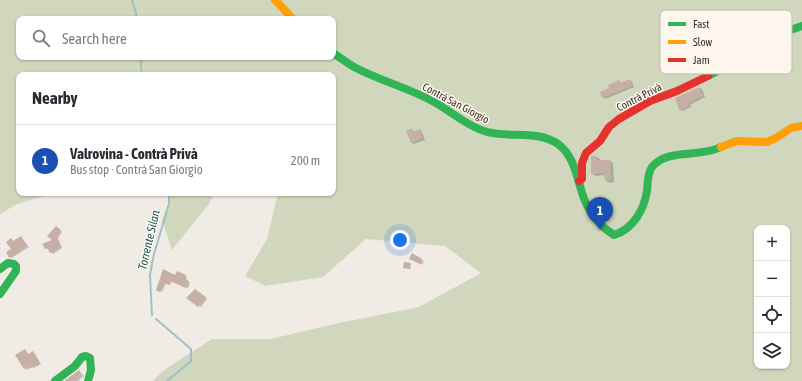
<!DOCTYPE html>
<html lang="en">
<head>
<meta charset="utf-8">
<style>
  body { margin:0; font-family:"Asap Condensed",sans-serif; background:#f7f7f7; color:#2b2b33 }
  .controls { position:absolute; right:12px; bottom:12px; display:grid; overflow:hidden; border-radius:8px; box-shadow:0 1px 3px #0004 }
  .controls button { width:36px; height:36px; display:grid; place-items:center; padding:0; border:0; border-bottom:1px solid #e1e1e2; background:#fff; color:#2b2b33; font:20px sans-serif }
  .you { position:absolute; left:400px; top:240px; width:14px; height:14px; margin:-10px; border:3px solid #fff; border-radius:50%; background:#1a73e8; box-shadow:0 0 0 6px #1a73e833 }
  .badge { display:grid; place-items:center; width:26px; height:26px; border-radius:50%; background:#0b8043; color:#fff; font-size:13px; font-weight:700 }
  .pin { position:absolute; translate:-50% -33px; filter:drop-shadow(0 1px 2px #0008) }
  .pin::after { content:''; position:absolute; top:21px; width:14px; height:12px; background:inherit; clip-path:polygon(0 0,100% 0,50% 100%) }
  .list { margin:0; padding:0; list-style:none }
  h2 { display:flex; justify-content:space-between; align-items:center; height:52px; margin:0; padding:0 16px; font-size:17px }
  h2 small { font-size:13px; font-weight:400; color:#7c7c81 }
  .list li { display:grid; grid-template-columns:26px 1fr auto; gap:12px; align-items:center; box-sizing:border-box; height:72px; padding:0 16px; border-top:1px solid #e1e1e2 }
  .list b { display:block; font-size:15px; white-space:nowrap }
  .list p { margin:0; font-size:13px; white-space:nowrap; color:#7c7c81 }
  .list em { font-size:13px; font-style:normal; color:#7c7c81 }
  .icon { flex:none; width:22px; height:22px; fill:none; stroke:currentColor; stroke-width:2; stroke-linecap:round; stroke-linejoin:round }
  .map { position:relative; flex:none; width:802px; height:381px; overflow:hidden }
  .search { position:absolute; background:#fff; box-shadow:0 1px 3px #0004; left:16px; top:16px; width:320px; height:44px; display:flex; align-items:center; gap:10px; box-sizing:border-box; padding:0 14px; border-radius:8px; color:#7c7c81; font-size:15px }
  .panel { position:absolute; background:#fff; box-shadow:0 1px 3px #0004; left:16px; top:72px; width:320px; height:124px; border-radius:8px }
  .map>svg:first-child { display:block }
  .green { fill:#d1d7bd; fill-rule:evenodd }
  .shadow { fill:#0003 }
  .lines { fill:none; stroke-linecap:round; stroke-linejoin:round }
  .stream { stroke:#9ec2c4; stroke-width:2 }
  .building { fill:#c6afa4 }
  .fast { stroke:#30b455; stroke-width:8 }
  .slow { stroke:#ff9f0a; stroke-width:8 }
  .jam { stroke:#e5322d; stroke-width:8 }
  .labels { text-anchor:middle; stroke-width:3; stroke-linejoin:round; paint-order:stroke }
  .street-label { font-size:11px; fill:#3c302a; stroke:#fcf6ed }
  .water-label { font-size:12px; font-style:italic; fill:#1a5b62; stroke:#fcf6ed }
  .key { fill:#fcf6ed; stroke:#c2bbb2; stroke-width:1 }
  .key-label { font-size:11px; fill:#3c302a }
</style>
</head>
<body>
<div class="map">
<svg width="802" height="381" viewBox="0 0 802 381">
  <rect width="100%" height="100%" fill="#f0ebe4"/>
  <path class="green" d="M0 0H802V381H153L164 370 212 339H271L339 323 419 307 481 273 445 246 366 239 323 277 265 286 245 276 267 239 278 193H333V75H19V193H54L17 204 0 214ZM19 19H333V57H19ZM757 228H787V366H757Z
    M172 193H215L208 205 172 250 162 220Z"/>
  <path class="shadow" d="M630 80 632 82 634 87 605 99 603 97 619 81 622 84Z
    M699 88 702 89 705 97 690 105 691 107 682 111 680 109Z
    M412 130 415 132 420 130 422 132 425 140 414 144 411 142Z
    M596 157 600 159V161H610L613 163 614 182 610 183 606 181 605 175 596 176 592 174Z
    M58 229 62 232 58 238 62 248 53 254 48 249 45 248 54 240Z
    M21 237 29 247 12 258 10 257 12 249 11 239 14 242Z
    M412 255 424 261 422 265 410 258Z
    M164 271 176 276 177 273 187 277 186 281 190 283 188 288 172 281 170 285 166 283 162 292 158 290Z
    M197 291 207 299 201 307 199 306Z
    M25 350 29 355 33 352 35 354 41 364 34 368 32 367 27 370 25 368Z
    M79 371 84 376 78 381H66Z"/>
  <g class="lines">
    <path class="stream" d="M132 0 136 13V19
      M140 57 142 75
      M152 315 150 275 154 254 169 204V193
      M156 319 191 349V361L167 381"/>
  </g>
  <path class="building" d="M630 79 632 86 602 98 600 92 609 88 608 85 619 80 620 83Z
    M699 87 703 96 688 103 689 106 679 110 675 98Z
    M412 128 413 132 420 129 423 138 411 143 406 131Z
    M591 156H596L597 160H610L611 180 605 181 604 173 591 174Z
    M56 226 61 230 56 236 61 247 50 253 47 248 45 249 42 244 52 240 47 236Z
    M21 236 27 246 9 258 6 252 11 249 6 242 11 238 13 241Z
    M412 253 422 259 420 264 409 259Z
    M404 262 411 263 410 269 403 268Z
    M163 269 175 275 177 271 186 275 185 279 189 281 186 288 170 281 169 285 164 283 160 292 156 290Z
    M195 289 206 297 198 307 186 298Z
    M25 349 28 354 33 351 40 363 31 368 30 366 24 369 15 355Z
    M79 370 81 373 72 381H64Z"/>
  <g class="lines">
    <path class="fast" d="M333 53C341 58 348 64 356 68 381 81 409 88 434 102 451 111 465 125 484 131 507 139 537 129 558 144 576 157 577 182 585 201 591 215 601 227 614 235 633 229 644 210 647 191 648 183 647 174 652 167 667 148 699 158 721 147
      M708 76 764 47 785 32 802 26
      M0 269 8 263 14 264 16 266V271L0 294
      M55 381 75 366 82 357 86 356 90 358 91 370 88 381"/>
    <path class="slow" d="M275 0 293 19
      M721 147 737 141 767 142 776 138 791 128 802 126"/>
    <path class="jam" d="M579 181 582 179V163L586 153 600 141 609 127 619 119 650 101 677 91 708 76"/>
  </g>
  <g class="labels">
    <g class="street-label">
      <text transform="translate(639 97) rotate(-27)" y="4">Contrà Privà</text>
      <text transform="translate(456 103) rotate(28)" y="4">Contrà San Giorgio</text>
    </g>
    <g class="water-label">
      <text transform="translate(149 240) rotate(-77)" y="4">Torrente Silan</text>
    </g>
  </g>
  <rect x="660" y="10" width="132" height="64" rx="6" class="key"/>
  <rect x="668" y="22" width="18" height="4" fill="#30b455"/>
  <rect x="668" y="40" width="18" height="4" fill="#ff9f0a"/>
  <rect x="668" y="58" width="18" height="4" fill="#e5322d"/>
  <g class="key-label">
    <text x="693" y="28">Fast</text>
    <text x="693" y="46">Slow</text>
    <text x="693" y="64">Jam</text>
  </g>
</svg>
<div class="controls">
<button>+</button>
<button>−</button>
<button><svg class="icon" aria-label="locate" viewBox="0 0 24 24"><circle cx="12" cy="12" r="6"/><path d="M12 2v4M12 18v4M2 12h4M18 12h4"/></svg></button>
<button><svg class="icon" aria-label="layers" viewBox="0 0 24 24"><path d="M12 4l9 5-9 5-9-5zM3 14l9 5 9-5"/></svg></button>
</div>
<div class="you"></div>
<div class="pin badge" style="left:600px;top:230px;background:#1a4fb4">1</div>
<div class="search"><svg class="icon" aria-label="search" viewBox="0 0 24 24"><circle cx="10" cy="10" r="6"/><path d="M15 15l6 6"/></svg>Search here</div>
<section class="panel">
<h2>Nearby<small></small></h2>
<ul class="list">
<li><span class="badge" style="background:#1a4fb4">1</span><div><b>Valrovina - Contrà Privà</b><p>Bus stop · Contrà San Giorgio</p></div><em>200 m</em></li>
</ul>
</section>
</div>
</body>
</html>
